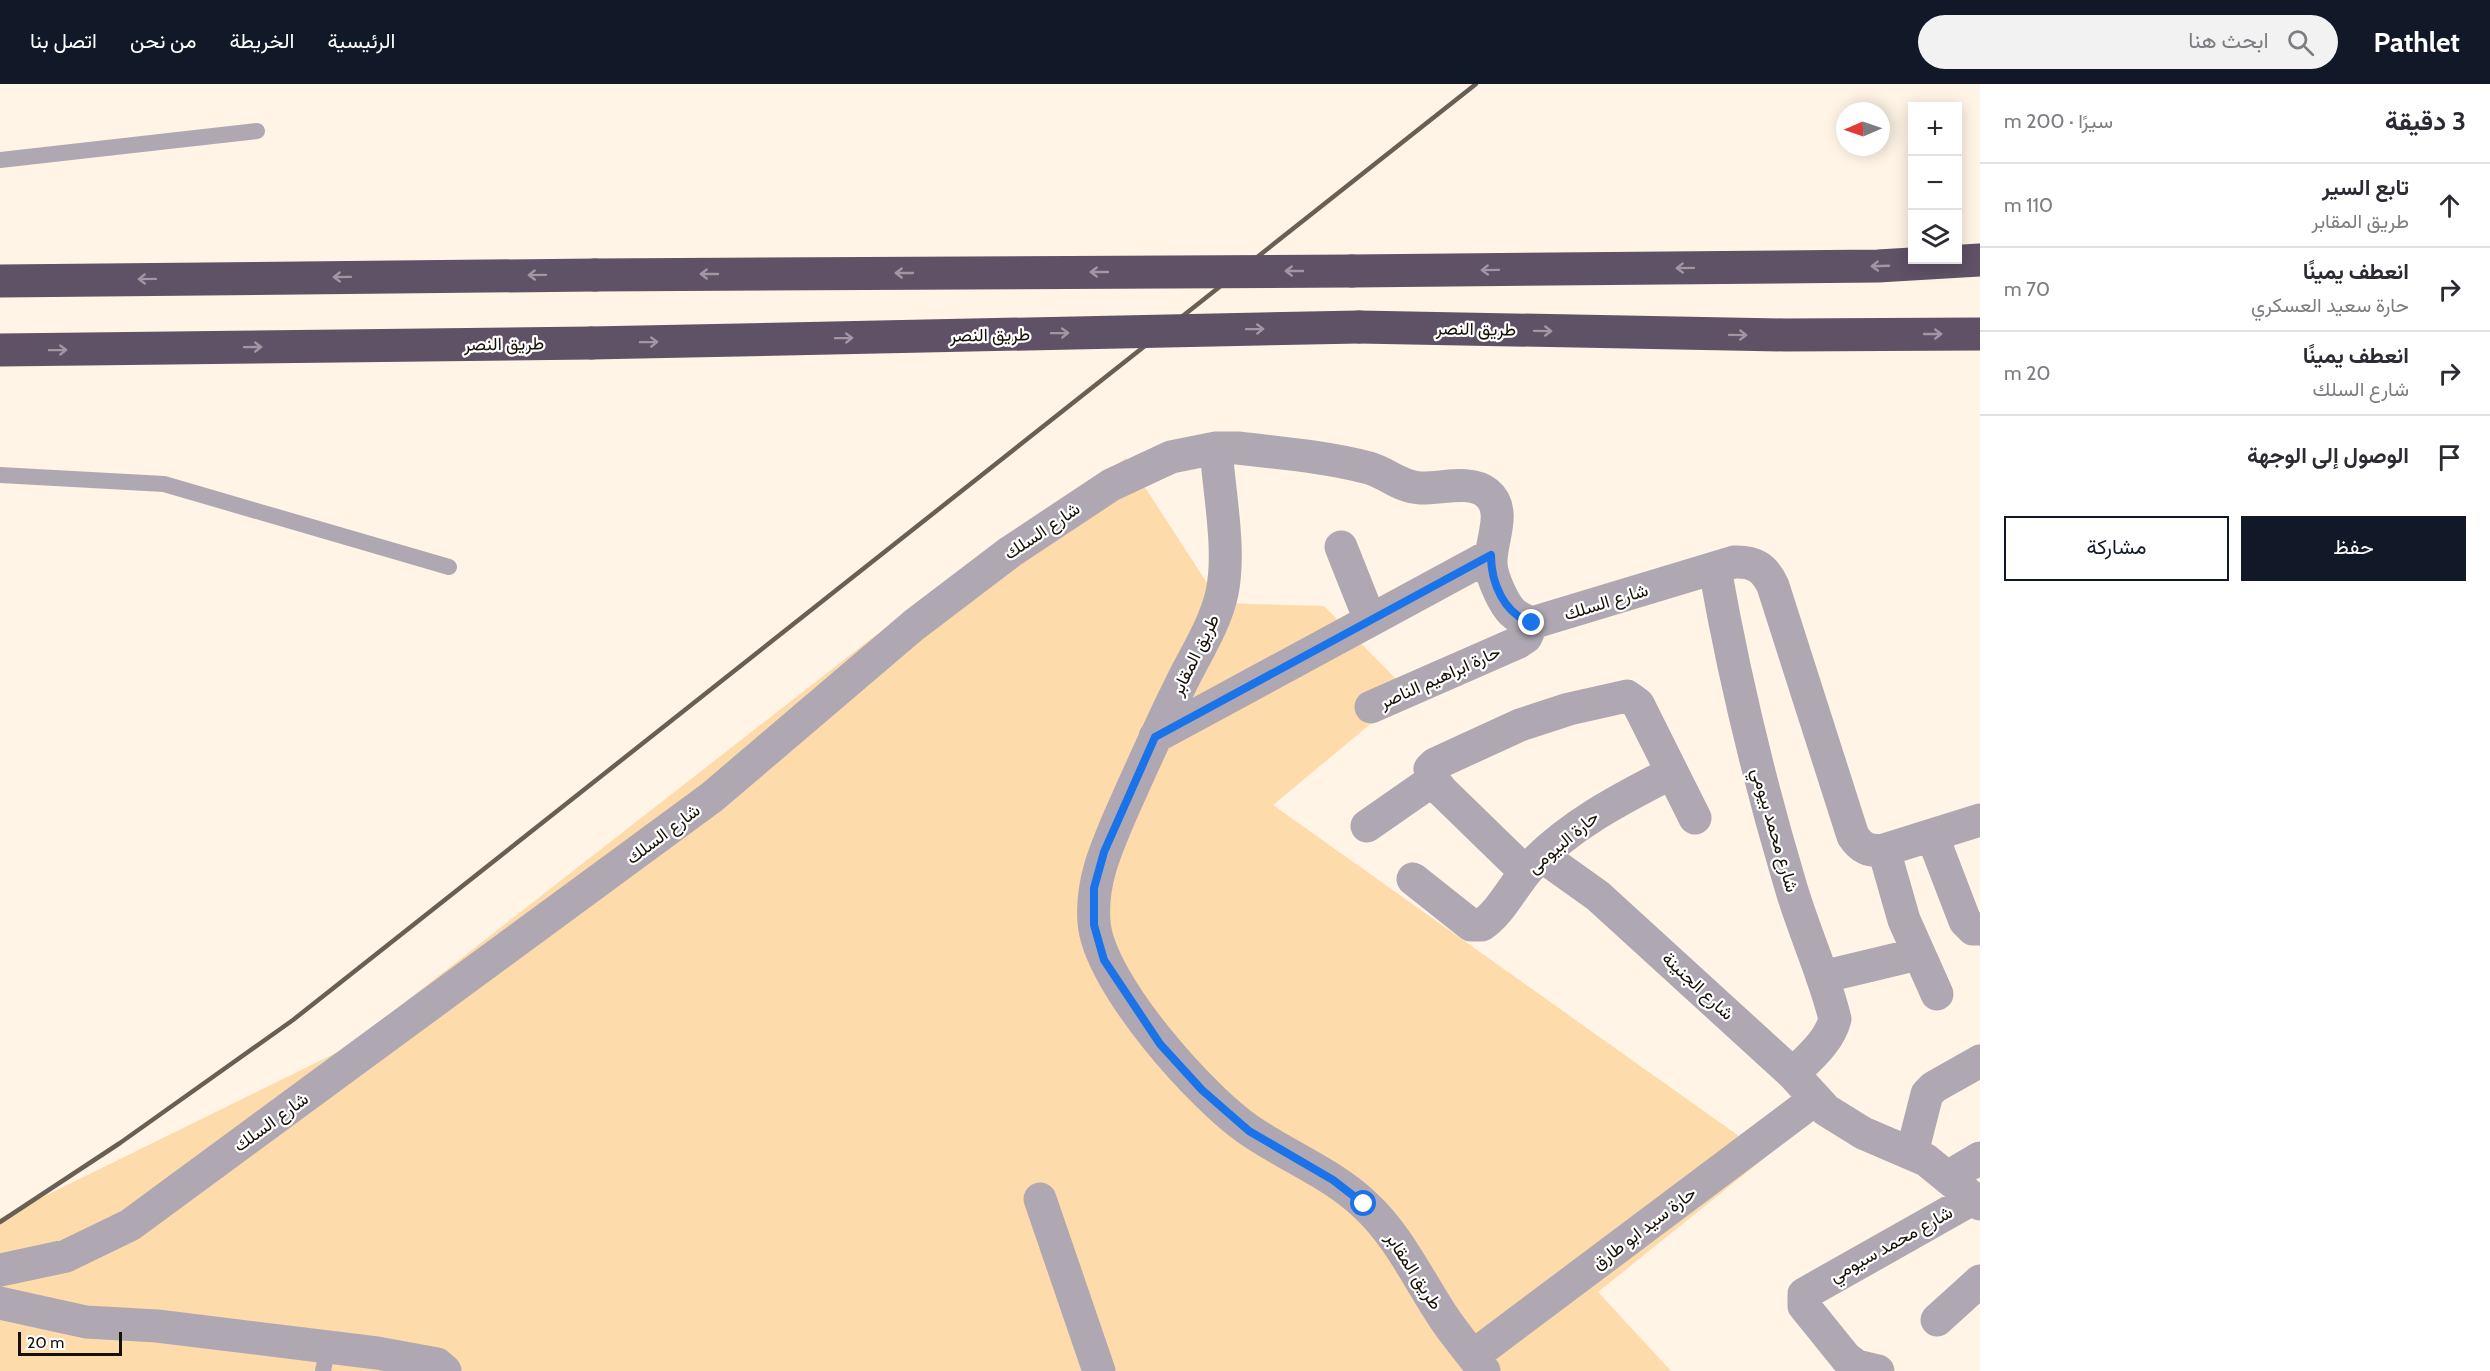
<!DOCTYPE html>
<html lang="ar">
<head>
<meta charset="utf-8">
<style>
  body { margin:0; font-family:Cabin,Vazirmatn,sans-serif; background:#f2f2f3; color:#2b2b33; direction:rtl }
  .controls { position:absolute; right:18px; top:18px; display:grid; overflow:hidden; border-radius:0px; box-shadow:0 3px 15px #0003 }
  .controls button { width:54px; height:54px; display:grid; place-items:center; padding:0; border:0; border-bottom:2px solid #e1e1e2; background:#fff; color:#2b2b33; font:30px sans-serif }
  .compass { position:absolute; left:1836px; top:18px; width:54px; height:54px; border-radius:50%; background:#fff; box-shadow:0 3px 15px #0003; rotate:268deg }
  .scale { position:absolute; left:18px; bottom:15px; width:104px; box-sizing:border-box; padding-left:6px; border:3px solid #161007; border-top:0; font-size:16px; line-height:21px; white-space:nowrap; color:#161007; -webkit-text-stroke:4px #fff; paint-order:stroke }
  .stop { position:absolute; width:18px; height:18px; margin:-14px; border:4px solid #1a73e8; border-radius:50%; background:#fff }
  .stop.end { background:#1a73e8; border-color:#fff; box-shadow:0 2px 6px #0008 }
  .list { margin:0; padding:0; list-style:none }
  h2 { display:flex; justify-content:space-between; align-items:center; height:78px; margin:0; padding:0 24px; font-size:26px }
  h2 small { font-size:20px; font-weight:400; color:#7c7c81 }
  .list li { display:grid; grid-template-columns:39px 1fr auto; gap:18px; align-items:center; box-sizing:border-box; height:84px; padding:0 24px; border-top:2px solid #e1e1e2 }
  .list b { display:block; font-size:22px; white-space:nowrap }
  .list p { margin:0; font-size:20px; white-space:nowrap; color:#7c7c81 }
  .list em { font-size:20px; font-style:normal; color:#7c7c81 }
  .actions { display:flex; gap:12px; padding:18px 24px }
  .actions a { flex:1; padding:14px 0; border:2px solid #111827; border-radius:0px; text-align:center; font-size:21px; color:#111827 }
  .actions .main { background:#111827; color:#fff }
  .icon { flex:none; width:33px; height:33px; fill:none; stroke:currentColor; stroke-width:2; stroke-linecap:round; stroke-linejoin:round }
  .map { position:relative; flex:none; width:1980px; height:1287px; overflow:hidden; direction:ltr }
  header { display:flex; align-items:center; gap:36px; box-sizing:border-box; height:84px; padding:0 30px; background:#111827; color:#fff }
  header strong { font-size:28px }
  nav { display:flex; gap:33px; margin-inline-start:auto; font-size:21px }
  .search { width:420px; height:54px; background:#f2f2f3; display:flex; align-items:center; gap:15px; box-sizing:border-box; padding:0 21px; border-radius:33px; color:#7c7c81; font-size:22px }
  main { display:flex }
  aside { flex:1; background:#fff }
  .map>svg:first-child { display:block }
  .green { fill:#fedbaa }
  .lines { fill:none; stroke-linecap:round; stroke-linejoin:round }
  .lane { stroke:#afa8b3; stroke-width:16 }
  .street { stroke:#afa8b3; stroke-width:33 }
  .highway { stroke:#5f5166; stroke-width:33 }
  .rail { stroke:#686055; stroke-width:4.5 }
  .highway-bridge { stroke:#5f5166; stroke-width:33 }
  .oneway { stroke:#9f97a3 }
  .route { stroke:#1a73e8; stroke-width:8 }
  .labels { text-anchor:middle; stroke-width:4.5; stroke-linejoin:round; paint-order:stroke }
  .street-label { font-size:18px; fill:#161007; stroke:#fff }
</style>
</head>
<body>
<header>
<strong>Pathlet</strong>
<div class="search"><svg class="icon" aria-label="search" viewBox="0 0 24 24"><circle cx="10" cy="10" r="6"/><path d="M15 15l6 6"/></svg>ابحث هنا</div>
<nav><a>الرئيسية</a><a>الخريطة</a><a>من نحن</a><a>اتصل بنا</a></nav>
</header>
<main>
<aside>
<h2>3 دقيقة<small>سيرًا · 200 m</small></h2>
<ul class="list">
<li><svg class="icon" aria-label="ahead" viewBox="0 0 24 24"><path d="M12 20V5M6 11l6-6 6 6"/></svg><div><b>تابع السير</b><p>طريق المقابر</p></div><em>110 m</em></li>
<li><svg class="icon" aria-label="right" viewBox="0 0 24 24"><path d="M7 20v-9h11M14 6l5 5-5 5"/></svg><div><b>انعطف يمينًا</b><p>حارة سعيد العسكري</p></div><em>70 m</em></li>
<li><svg class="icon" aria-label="right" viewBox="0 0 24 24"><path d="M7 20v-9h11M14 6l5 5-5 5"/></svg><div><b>انعطف يمينًا</b><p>شارع السلك</p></div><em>20 m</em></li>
<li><svg class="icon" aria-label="arrive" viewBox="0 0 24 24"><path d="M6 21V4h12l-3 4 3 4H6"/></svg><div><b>الوصول إلى الوجهة</b></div></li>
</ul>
<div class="actions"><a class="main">حفظ</a><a>مشاركة</a></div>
</aside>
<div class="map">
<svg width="1980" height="1287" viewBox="0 0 1980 1287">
  <rect width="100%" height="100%" fill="#fff4e5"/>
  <path class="green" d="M1126 374 1220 519 1324 522 1409 608 1273 721 1767 1072 1598 1208 1671 1287H0V1134L346 964 868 557Z"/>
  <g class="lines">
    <path class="lane" d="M0 76 257 47
      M0 391 164 400 449 483
      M323 1287 328 1263"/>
    <path class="street" d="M1216 364C1219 409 1231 466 1222 509 1215 541 1195 571 1181 600 1159 644 1140 687 1120 732 1105 767 1091 799 1094 838 1098 898 1202 1015 1252 1048 1289 1073 1332 1090 1364 1120 1399 1152 1418 1195 1444 1234 1456 1252 1471 1269 1484 1287
      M1341 463 1370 536
      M1715 485C1734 592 1759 696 1790 800 1803 846 1824 889 1835 935 1829 958 1809 974 1793 990
      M1371 623 1517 559 1526 553 1532 539
      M1155 653 1491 471
      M1695 734 1638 620 1627 612 1569 625 1520 641 1435 680 1430 685 1433 696 1442 707 1516 779 1525 784 1538 777H1549L1598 812 1793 990 1826 1026 1863 1049 1926 1076 1980 1120
      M1367 742 1433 696
      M1932 751 1965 837 1973 845H1980
      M1884 766 1904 836 1937 910
      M1413 795 1471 841H1482C1501 828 1513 802 1529 784 1568 742 1620 715 1671 689
      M1822 893 1918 870
      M1912 1069 1927 1010 1934 1003 1980 977
      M1948 1093 1980 1074
      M1040 1115 1099 1287
      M0 1186 66 1172 130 1141 712 713 914 541 1010 468 1111 401 1171 373 1216 364H1238C1281 369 1327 373 1369 384 1387 389 1400 403 1420 404 1440 405 1470 395 1487 409 1508 426 1490 457 1491 479 1491 490 1496 500 1500 509 1508 526 1514 533 1532 539L1734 478C1754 477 1765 484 1773 502L1853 752C1861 764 1869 768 1884 766L1980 736
      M0 1219 86 1238 157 1242 377 1269 437 1280 445 1287
      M1937 1236 1980 1197
      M1473 1272 1814 1016
      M1878 1287 1857 1282 1846 1274 1804 1222V1210L1974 1114"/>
    <path class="highway" d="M1352 187 1878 182 1980 176
      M0 197 595 191
      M1359 243 1785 251 1980 250
      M0 266 591 259"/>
    <path class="rail" d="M0 1138 120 1059 293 936 1476 0"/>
    <path class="highway-bridge" d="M595 191 1352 187
      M591 259 1359 243"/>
  </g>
  <defs><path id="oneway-shaft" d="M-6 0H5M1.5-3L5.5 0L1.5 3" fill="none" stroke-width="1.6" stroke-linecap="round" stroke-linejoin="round" transform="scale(1.5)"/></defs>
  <g class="oneway">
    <use href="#oneway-shaft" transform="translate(1880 182) rotate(178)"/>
    <use href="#oneway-shaft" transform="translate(1685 184) rotate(179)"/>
    <use href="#oneway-shaft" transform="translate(1490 186) rotate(179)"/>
    <use href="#oneway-shaft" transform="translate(1294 187) rotate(180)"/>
    <use href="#oneway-shaft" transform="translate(1099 188) rotate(180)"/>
    <use href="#oneway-shaft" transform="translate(904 189) rotate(180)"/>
    <use href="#oneway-shaft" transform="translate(709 190) rotate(180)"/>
    <use href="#oneway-shaft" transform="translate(537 191) rotate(179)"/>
    <use href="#oneway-shaft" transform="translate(342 193) rotate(179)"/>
    <use href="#oneway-shaft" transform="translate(147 195) rotate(179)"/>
    <use href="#oneway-shaft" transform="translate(1255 245) rotate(-1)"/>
    <use href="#oneway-shaft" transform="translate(1543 247) rotate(1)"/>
    <use href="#oneway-shaft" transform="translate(1060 249) rotate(-1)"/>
    <use href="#oneway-shaft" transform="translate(1933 250)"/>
    <use href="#oneway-shaft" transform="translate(1738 251) rotate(1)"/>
    <use href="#oneway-shaft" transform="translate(844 254) rotate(-1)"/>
    <use href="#oneway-shaft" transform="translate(649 258) rotate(-1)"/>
    <use href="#oneway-shaft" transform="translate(253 263) rotate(-1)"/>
    <use href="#oneway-shaft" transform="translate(58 266) rotate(-1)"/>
  </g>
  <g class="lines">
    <path class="route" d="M1364 1120 1333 1096 1249 1047 1202 1006 1160 960 1104 876 1094 841V804L1104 768 1155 653 1491 471C1491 499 1504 530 1532 539"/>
  </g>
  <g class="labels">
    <g class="street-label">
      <text transform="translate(1476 245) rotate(1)" y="6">طريق النصر</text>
      <text transform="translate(990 251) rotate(-1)" y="6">طريق النصر</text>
      <text transform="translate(504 260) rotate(-1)" y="6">طريق النصر</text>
      <text transform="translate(1042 447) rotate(-34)" y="6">شارع السلك</text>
      <text transform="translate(1606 518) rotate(-17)" y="6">شارع السلك</text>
      <text transform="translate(1195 571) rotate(-64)" y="6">طريق المقابر</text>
      <text transform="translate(1440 593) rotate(-24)" y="6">حارة ابراهيم الناصر</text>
      <text transform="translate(1775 746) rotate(74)" y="6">شارع محمد بيومي</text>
      <text transform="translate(663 750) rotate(-37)" y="6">شارع السلك</text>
      <text transform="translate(1563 758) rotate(-40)" y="6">حارة البيومى</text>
      <text transform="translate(1698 902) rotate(43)" y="6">شارع الجنينة</text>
      <text transform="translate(271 1038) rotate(-36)" y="6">شارع السلك</text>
      <text transform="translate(1644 1144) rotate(-37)" y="6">حارة سيد ابو طارق</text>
      <text transform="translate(1891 1160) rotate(-29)" y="6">شارع محمد سيومي</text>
      <text transform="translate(1414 1187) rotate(57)" y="6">طريق المقابر</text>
    </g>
  </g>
</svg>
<div class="controls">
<button>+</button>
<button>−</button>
<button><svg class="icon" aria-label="layers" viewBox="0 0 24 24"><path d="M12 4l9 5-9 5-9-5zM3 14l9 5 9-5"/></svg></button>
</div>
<svg class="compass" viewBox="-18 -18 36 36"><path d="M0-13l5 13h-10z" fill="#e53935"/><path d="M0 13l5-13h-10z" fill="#7c7c81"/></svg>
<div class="scale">20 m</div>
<div class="stop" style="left:1364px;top:1120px"></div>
<div class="stop end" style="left:1532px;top:539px"></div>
</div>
</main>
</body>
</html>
